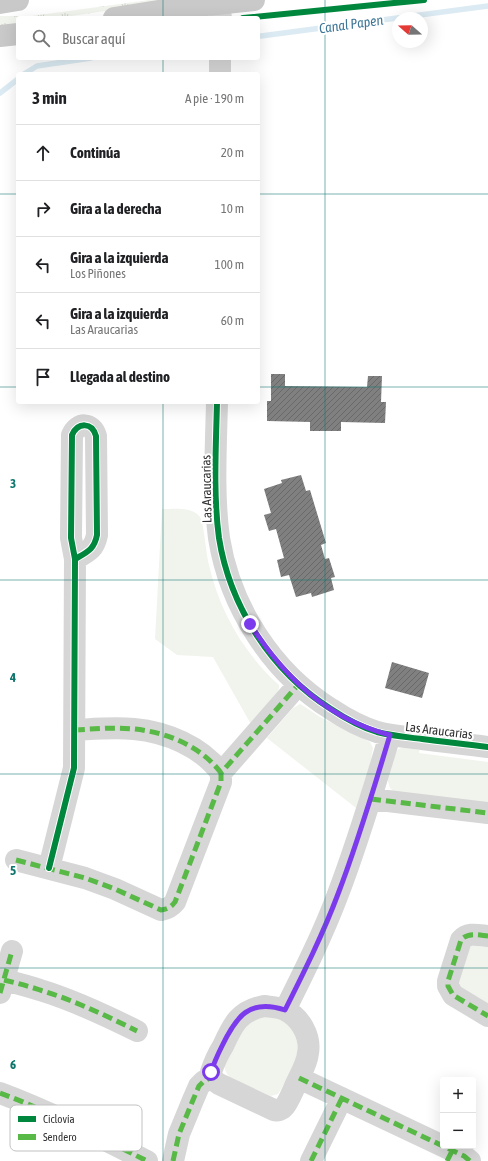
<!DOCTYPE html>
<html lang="es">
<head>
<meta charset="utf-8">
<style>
  body { margin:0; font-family:"Asap Condensed",sans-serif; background:#f6f6f6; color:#202124 }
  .controls { position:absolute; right:12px; bottom:12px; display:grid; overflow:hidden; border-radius:4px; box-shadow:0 4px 16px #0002 }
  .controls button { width:36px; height:36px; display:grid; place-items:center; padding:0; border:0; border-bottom:1px solid #e0e0e0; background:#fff; color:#202124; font:20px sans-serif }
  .compass { position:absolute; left:392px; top:12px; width:36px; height:36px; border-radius:50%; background:#fff; box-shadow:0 4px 16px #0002; rotate:290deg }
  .stop { position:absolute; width:12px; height:12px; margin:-9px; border:3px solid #7c3aed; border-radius:50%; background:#fff }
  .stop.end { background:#7c3aed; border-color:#fff; box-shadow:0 1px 4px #0008 }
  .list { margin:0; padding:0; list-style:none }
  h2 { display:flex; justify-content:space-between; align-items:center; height:52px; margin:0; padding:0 16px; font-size:17px }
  h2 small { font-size:13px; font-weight:400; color:#757577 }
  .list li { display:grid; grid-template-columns:26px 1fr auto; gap:12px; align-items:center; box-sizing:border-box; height:56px; padding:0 16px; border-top:1px solid #e0e0e0 }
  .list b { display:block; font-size:15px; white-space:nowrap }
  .list p { margin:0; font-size:13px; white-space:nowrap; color:#757577 }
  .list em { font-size:13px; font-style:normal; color:#757577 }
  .icon { flex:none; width:22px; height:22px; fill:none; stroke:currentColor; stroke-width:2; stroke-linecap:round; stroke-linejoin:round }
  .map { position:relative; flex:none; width:488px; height:1161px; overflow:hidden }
  .search { position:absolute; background:#fff; box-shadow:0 4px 16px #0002; left:16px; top:16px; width:244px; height:44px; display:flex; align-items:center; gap:10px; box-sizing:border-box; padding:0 14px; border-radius:4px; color:#757577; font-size:15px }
  .panel { position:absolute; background:#fff; box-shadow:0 4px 16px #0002; left:16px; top:72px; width:244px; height:332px; border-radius:4px }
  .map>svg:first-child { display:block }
  .grass { fill:url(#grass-tufts) }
  .park { fill:#f1f4ed }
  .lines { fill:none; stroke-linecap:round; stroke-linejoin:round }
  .stream { stroke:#dcebf3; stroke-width:5.5 }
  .building { fill:url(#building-hatch) }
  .minor { stroke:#d6d6d6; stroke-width:22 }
  .major { stroke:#c9c9c9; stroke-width:22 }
  .quiet { stroke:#58b947; stroke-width:5; stroke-dasharray:10 5; stroke-linecap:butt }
  .cycleway-casing { stroke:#fff; stroke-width:8 }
  .cycleway { stroke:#00873e; stroke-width:6 }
  .route { stroke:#7c3aed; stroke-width:5 }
  .grid { fill:none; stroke:#0f766e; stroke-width:1; stroke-opacity:0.55 }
  .labels { text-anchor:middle; stroke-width:4; stroke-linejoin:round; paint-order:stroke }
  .street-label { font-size:13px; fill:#323232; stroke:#fff }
  .water-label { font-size:14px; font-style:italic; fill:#3e7796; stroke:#fff }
  .key { fill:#fff; stroke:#c2c2c2; stroke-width:1 }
  .key-label { font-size:11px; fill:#323232 }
  .grid-label { font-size:13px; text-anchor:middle; font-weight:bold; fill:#0f766e; stroke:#fff; stroke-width:4; stroke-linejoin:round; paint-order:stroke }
</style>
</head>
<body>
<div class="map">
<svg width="488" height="1161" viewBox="0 0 488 1161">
  <defs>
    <pattern id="grass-tufts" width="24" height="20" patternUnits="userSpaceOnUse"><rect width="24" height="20" fill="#f1f4ed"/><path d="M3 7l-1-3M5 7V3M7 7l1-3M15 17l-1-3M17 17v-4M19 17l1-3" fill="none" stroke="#cfd2cc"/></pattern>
    <pattern id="building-hatch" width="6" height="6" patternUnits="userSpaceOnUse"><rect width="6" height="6" fill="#808080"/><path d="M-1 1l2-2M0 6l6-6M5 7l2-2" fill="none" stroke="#696969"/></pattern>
  </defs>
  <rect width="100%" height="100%" fill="#fff"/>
  <path class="grass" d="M149 0H180L58 18H18V24L0 27V16H32Z"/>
  <path class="park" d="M162 509C173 509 192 506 200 517 204 523 206 554 209 565 219 610 244 654 279 685V688L278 691 252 726 213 657 177 655 155 639Z
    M300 704 302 705 320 717 370 742 373 748 370 764 356 808 267 738 293 708Z
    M407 745H420L419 753 488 762V805L393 791 390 788 387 778 393 755 397 750Z
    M488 944V1007L460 991 457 980 469 946Z
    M263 1015C269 1016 279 1017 284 1021 288 1023 292 1029 294 1033 304 1054 290 1072 280 1091L278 1094 271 1096 233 1080C227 1075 225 1072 224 1064L241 1027Z"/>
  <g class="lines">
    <path class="stream" d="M261 36 488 6
      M24 74 37 66 91 58
      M0 93 18 79"/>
  </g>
  <path class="building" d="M271 374H285V386L367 387 368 376H382L381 402H386L385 423 341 422V431H310V422L267 421V401H271Z
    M301 475 306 491 310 490 326 543 321 545 325 559 329 558 335 577 331 578 334 590 312 597 311 593 296 597 289 575 281 577 277 560 284 558 276 529 269 531 264 515 271 513 264 489 282 483 281 480Z
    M392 662 429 673 422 698 385 688Z"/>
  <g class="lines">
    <path class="minor" d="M218 0 221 18
      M220 58V74
      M217 402C216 446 213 494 219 538 230 607 272 672 331 709 346 719 361 727 377 732 392 736 407 737 422 739 444 742 466 744 488 747
      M75 730C94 729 114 727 134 729 166 732 201 746 221 773
      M371 799 488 813
      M16 860 85 878 115 889 161 910C168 909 171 907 175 902L221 782V773L298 685
      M49 868 74 768 75 559 71 538 72 435C78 422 92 422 96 436L97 535C94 550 87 552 75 559
      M488 936C478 935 468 932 461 940L448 981V986L453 995 488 1016
      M4 980C16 983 28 986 40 990 73 1000 105 1015 137 1031
      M0 993 12 951
      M264 1006C271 1007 278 1007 285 1010 300 1017 311 1036 308 1053 307 1064 300 1075 296 1084 293 1090 288 1104 283 1108 280 1110 277 1111 274 1110L219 1084C214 1081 212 1078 211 1072 214 1063 218 1054 223 1046 233 1024 239 1011 264 1006Z
      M285 1010C304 972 323 934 338 894 358 842 374 788 390 735
      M299 1078 464 1156 470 1161
      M0 1093C51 1112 99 1137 147 1161
      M173 1161 179 1134 193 1100 199 1086 204 1081 212 1077
      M311 1161 342 1098"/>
    <path class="major" d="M0 3 18 0
      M114 18 178 8 254 0
      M0 36 18 34"/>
    <path class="quiet" d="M75 730C94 729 114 727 134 729 166 732 201 746 221 773
      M371 799 488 813
      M16 860 85 878 115 889 161 910C168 909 171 907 175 902L221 782V773L298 685
      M488 936C478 935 468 932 461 940L448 981V986L453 995 488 1016
      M4 980C16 983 28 986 40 990 73 1000 105 1015 137 1031
      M0 993 12 951
      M299 1078 464 1156 470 1161
      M0 1093C51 1112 99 1137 147 1161
      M173 1161 179 1134 193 1100 199 1086 204 1081 212 1077
      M311 1161 342 1098
      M447 1161 452 1151"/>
    <defs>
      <path id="cycleway" d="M243 18 424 0
        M217 402C216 446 213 494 219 538 230 607 272 672 331 709 346 719 361 727 377 732 392 736 407 737 422 739 444 742 466 744 488 747
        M49 868 74 768 75 559 71 538 72 435C78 422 92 422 96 436L97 535C94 550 87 552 75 559"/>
    </defs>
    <use href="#cycleway" class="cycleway-casing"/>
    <use href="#cycleway" class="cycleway"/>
  </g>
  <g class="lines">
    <path class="route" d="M211 1072C214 1063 218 1054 222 1046 236 1017 249 998 285 1010 304 972 323 934 338 894 358 842 374 788 390 735 327 719 284 677 250 624"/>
  </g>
  <path class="grid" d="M163 0V18M325 0V1161M163 58V74M0 194H18M258 194H488M0 387H18M258 387H488M163 402V1161M0 580H488M0 774H488M0 968H488"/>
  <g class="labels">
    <g class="street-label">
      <text transform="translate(206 489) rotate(-91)" y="5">Las Araucarias</text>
      <text transform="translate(439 730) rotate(7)" y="5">Las Araucarias</text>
    </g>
    <g class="water-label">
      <text transform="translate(351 24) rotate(-8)" y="5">Canal Papen</text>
    </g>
  </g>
  <rect x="10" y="1105" width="132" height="46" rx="6" class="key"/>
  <rect x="18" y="1116" width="18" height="6" fill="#00873e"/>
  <rect x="18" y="1134" width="18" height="6" fill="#58b947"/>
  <g class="key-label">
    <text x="43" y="1123">Ciclovía</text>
    <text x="43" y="1141">Sendero</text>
  </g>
  <g class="grid-label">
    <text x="13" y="488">3</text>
    <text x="13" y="682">4</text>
    <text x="13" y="875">5</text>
    <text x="13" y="1069">6</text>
  </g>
</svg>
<div class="controls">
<button>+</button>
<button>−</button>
</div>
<svg class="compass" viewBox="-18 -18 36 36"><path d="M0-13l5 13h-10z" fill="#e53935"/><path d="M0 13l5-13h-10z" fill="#757577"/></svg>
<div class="stop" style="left:211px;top:1072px"></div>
<div class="stop end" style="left:250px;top:624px"></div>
<div class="search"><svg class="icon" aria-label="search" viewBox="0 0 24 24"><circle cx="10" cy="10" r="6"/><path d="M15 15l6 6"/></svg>Buscar aquí</div>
<section class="panel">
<h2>3 min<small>A pie · 190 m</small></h2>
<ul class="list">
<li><svg class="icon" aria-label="ahead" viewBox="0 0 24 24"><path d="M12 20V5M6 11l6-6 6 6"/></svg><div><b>Continúa</b></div><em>20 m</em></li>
<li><svg class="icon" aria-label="right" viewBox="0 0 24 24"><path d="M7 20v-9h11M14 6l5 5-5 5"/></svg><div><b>Gira a la derecha</b></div><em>10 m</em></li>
<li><svg class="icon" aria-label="left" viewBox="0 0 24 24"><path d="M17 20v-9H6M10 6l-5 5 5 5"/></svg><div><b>Gira a la izquierda</b><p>Los Piñones</p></div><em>100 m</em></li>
<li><svg class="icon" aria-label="left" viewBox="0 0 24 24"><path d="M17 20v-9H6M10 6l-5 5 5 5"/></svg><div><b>Gira a la izquierda</b><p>Las Araucarias</p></div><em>60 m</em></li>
<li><svg class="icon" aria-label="arrive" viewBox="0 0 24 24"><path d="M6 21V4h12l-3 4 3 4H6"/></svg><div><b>Llegada al destino</b></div></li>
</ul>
</section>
</div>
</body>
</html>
